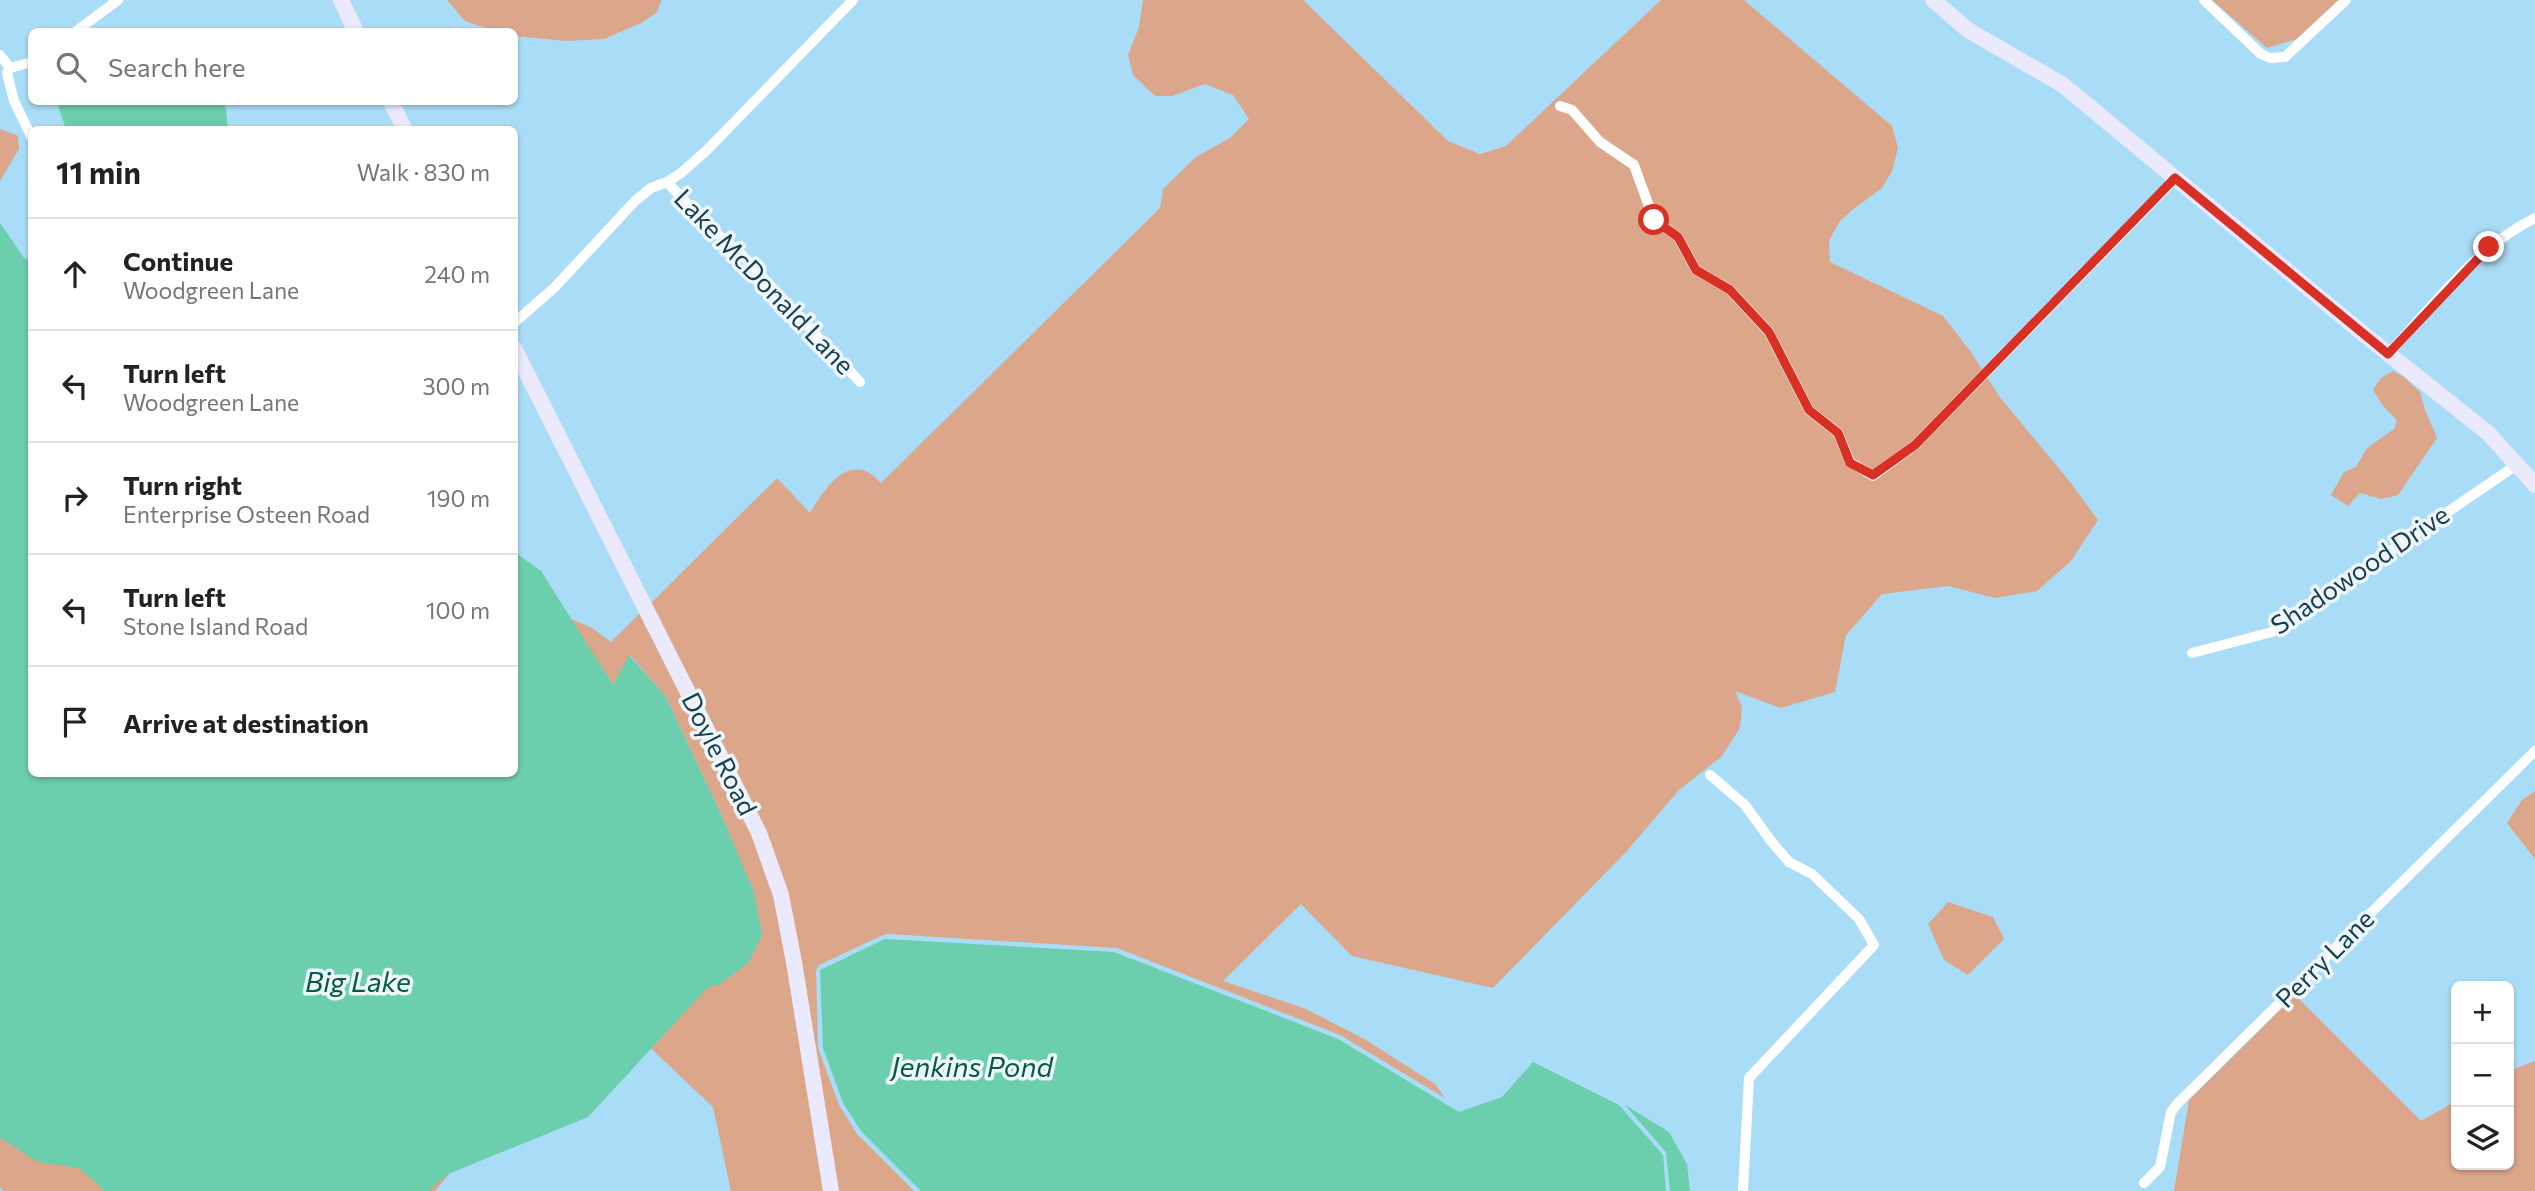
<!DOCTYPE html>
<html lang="en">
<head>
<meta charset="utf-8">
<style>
  body { margin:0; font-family:Commissioner,sans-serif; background:#f2f2f2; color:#222 }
  .controls { position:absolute; right:21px; bottom:21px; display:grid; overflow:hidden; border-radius:10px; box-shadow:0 2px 5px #0004 }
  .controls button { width:63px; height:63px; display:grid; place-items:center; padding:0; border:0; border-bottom:2px solid #e0e0e0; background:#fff; color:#222; font:35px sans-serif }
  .stop { position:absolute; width:21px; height:21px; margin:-16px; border:5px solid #d93025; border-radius:50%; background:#fff }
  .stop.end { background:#d93025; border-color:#fff; box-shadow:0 2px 7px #0008 }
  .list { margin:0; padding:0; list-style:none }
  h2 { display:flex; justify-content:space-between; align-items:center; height:91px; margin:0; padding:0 28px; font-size:30px }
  h2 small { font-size:23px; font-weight:400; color:#767676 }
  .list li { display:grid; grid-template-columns:46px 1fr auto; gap:21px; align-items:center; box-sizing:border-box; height:112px; padding:0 28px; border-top:2px solid #e0e0e0 }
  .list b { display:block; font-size:26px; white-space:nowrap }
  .list p { margin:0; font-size:23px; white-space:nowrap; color:#767676 }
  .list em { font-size:23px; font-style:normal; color:#767676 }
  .icon { flex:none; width:38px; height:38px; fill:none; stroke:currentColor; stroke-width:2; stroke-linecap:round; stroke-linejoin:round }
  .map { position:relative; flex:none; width:2535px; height:1191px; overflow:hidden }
  .search { position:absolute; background:#fff; box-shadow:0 2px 5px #0004; left:28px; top:28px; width:490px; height:77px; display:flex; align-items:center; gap:18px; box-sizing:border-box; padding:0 24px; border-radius:10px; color:#767676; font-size:26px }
  .panel { position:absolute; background:#fff; box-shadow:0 2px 5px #0004; left:28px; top:126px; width:490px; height:651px; border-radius:10px }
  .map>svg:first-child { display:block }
  .green { fill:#dba689; fill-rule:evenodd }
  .water { fill:#6bcead }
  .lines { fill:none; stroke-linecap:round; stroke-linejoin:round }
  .street { stroke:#fff; stroke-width:10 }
  .secondary { stroke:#ebe9fc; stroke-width:16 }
  .route { stroke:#d93025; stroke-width:9 }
  .labels { text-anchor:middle; stroke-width:7; stroke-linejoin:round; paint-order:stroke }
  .street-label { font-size:26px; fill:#163e4f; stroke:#eef6fa }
  .water-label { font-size:28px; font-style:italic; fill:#045b46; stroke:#eef6fa }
</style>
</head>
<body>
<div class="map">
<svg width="2535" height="1191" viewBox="0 0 2535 1191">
  <rect width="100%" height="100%" fill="#a9dcf6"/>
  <path class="green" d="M447 0H661V1L657 12 643 22 604 39 565 41 515 36 514 32 495 31 465 21Z
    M1143 0H1303L1448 141 1480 154 1506 146 1661 0H1744L1892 126 1898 148 1892 171 1882 188 1852 210 1839 222 1829 241 1830 262 1943 316 1971 352 1999 396 2070 482 2098 520 2071 561 2037 591 1995 598 1948 586 1882 594 1846 635 1835 692 1781 708 1735 691 1742 707 1740 728 1722 756 1679 790 1625 853 1493 988 1352 956 1301 904 1223 981 1306 1009 1366 1040 1435 1084 1445 1098 1340 1035 1117 948 888 934 883 935 819 965 816 970 818 1048 839 1105 857 1134 914 1191H836L786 893 650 604 777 478 810 513C822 494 841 460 868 472 873 474 877 480 881 483L1160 208 1163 189 1196 157 1230 138 1249 119 1233 95 1205 84 1172 96H1155L1133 75 1128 55 1139 27Z
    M2212 0H2339L2297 39 2267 48Z
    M0 129 18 136 19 149 0 181Z
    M2393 371 2404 377 2420 392 2425 410 2437 438 2398 495 2381 499 2360 493 2348 506 2331 495 2344 472 2356 467 2367 448 2394 429 2397 420 2384 407 2373 390 2381 378Z
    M641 612 754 836 776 897 826 1191H731L713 1107 627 1026 459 1162 435 1191H5L0 1188V1133L514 774 562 615 592 628 611 642ZM630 655 666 697 723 819 753 892 762 934 609 692Z
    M2535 791V859L2507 823 2522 800Z
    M1948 902 1993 917 2004 939 1968 975 1944 960 1928 924Z
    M2295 995 2421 1121 2456 1101V1165H2509V1071L2535 1061V1191H2174L2189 1100Z"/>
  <path class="water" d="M66 102H225L228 129H66L58 106Z
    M0 223 24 258 31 262 32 774H514L515 552 541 571 613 685 629 655 666 697 723 819 754 892 762 935 748 963 717 986 708 987 588 1117 446 1175 429 1191H105L79 1168 38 1162 0 1138Z
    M885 939 1114 952 1338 1039 1459 1112 1502 1097 1533 1062 1619 1105 1663 1155 1666 1191H921L861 1131 843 1103 823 1048 820 970Z
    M1625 1105 1669 1132 1687 1164 1690 1191H1670L1666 1152Z"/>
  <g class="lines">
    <path class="street" d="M2204 0 2261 54 2270 58 2285 57 2346 0
      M75 32 118 0
      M0 55 10 68
      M32 62 10 68 7 73 14 101 32 138
      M1560 106 1572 110 1600 142 1634 165 1654 220 1678 237 1696 270 1730 290 1769 332 1809 410 1838 433 1850 462 1873 476 1915 445 2175 179
      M667 182 708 226 741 254 860 382
      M514 323 555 287 635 201 651 188 667 182 681 173 707 150 853 0
      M2388 354C2433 306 2475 248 2535 218
      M2192 653 2272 632 2518 464
      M1710 775 1745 805 1771 841 1789 862 1812 874 1859 919 1874 945 1749 1078 1743 1191
      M2144 1183 2160 1167 2171 1112 2177 1104 2535 751"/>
    <path class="secondary" d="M341 0 356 32
      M1933 0 1968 30 2063 85 2361 332 2488 433 2535 485
      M391 102 405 130
      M514 348 759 833 781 895 794 962 831 1191"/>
  </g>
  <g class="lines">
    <path class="route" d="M1654 220 1678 237 1696 270 1730 290 1769 332 1809 410 1838 433 1850 463 1873 475 1915 445 2175 178 2388 354 2489 247"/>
  </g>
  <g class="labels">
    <g class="street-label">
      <text transform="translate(764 282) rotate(46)" y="9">Lake McDonald Lane</text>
      <text transform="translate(2360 570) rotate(-34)" y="9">Shadowood Drive</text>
      <text transform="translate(719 754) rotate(63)" y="9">Doyle Road</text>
      <text transform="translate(2325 959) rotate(-45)" y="9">Perry Lane</text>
    </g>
    <g class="water-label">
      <text x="358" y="992">Big Lake</text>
      <text x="972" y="1077">Jenkins Pond</text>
    </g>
  </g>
</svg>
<div class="controls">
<button>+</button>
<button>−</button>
<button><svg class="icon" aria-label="layers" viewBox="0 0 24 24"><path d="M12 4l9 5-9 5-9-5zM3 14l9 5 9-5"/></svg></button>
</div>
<div class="stop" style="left:1654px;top:220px"></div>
<div class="stop end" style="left:2489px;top:247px"></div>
<div class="search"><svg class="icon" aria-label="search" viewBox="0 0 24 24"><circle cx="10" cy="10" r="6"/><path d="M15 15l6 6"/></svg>Search here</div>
<section class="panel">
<h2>11 min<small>Walk · 830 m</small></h2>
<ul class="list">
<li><svg class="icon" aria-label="ahead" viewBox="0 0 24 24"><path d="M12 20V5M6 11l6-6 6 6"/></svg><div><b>Continue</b><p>Woodgreen Lane</p></div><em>240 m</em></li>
<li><svg class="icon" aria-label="left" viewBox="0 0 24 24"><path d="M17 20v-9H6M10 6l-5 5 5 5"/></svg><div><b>Turn left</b><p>Woodgreen Lane</p></div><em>300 m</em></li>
<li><svg class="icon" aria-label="right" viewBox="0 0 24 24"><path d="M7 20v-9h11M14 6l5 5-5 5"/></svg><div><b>Turn right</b><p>Enterprise Osteen Road</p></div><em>190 m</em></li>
<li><svg class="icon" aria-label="left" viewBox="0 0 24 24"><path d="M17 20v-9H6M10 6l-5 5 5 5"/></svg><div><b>Turn left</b><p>Stone Island Road</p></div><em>100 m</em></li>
<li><svg class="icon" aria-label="arrive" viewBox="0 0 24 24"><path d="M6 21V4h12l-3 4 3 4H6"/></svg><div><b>Arrive at destination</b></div></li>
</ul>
</section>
</div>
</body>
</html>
